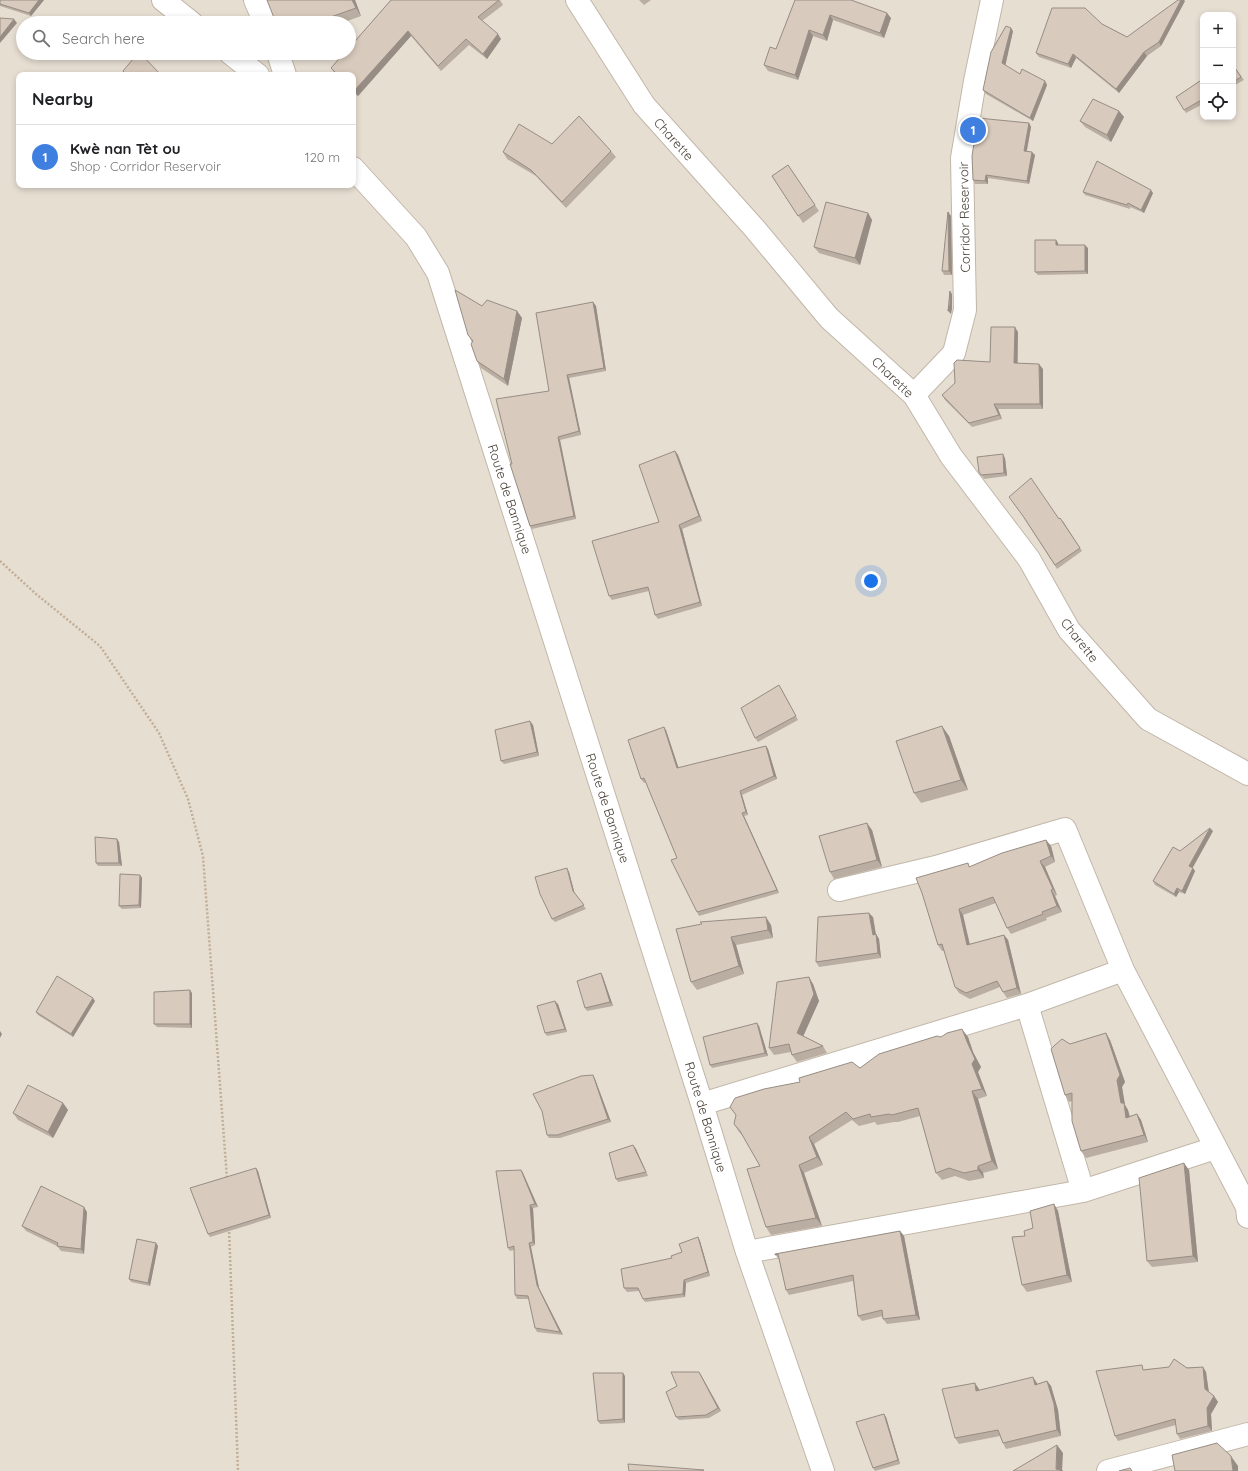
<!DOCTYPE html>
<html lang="en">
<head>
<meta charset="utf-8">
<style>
  body { margin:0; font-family:Quicksand,sans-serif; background:#f6f6f6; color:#202124 }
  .controls { position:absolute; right:12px; top:12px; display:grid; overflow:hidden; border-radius:8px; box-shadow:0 2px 6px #0003 }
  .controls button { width:36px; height:36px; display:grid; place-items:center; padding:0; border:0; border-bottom:1px solid #e0e0e0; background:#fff; color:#202124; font:20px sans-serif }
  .you { position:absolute; left:871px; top:581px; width:14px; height:14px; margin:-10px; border:3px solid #fff; border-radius:50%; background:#1a73e8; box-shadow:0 0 0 6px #1a73e833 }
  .badge { display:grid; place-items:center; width:26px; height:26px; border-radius:50%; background:#7c3aed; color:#fff; font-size:13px; font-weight:700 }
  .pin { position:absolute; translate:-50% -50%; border:2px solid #fff; box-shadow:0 1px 4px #0006 }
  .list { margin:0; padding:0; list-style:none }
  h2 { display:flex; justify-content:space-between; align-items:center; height:52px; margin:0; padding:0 16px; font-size:17px }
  h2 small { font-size:13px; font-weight:400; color:#757577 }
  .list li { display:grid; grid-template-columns:26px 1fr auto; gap:12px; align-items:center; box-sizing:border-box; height:64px; padding:0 16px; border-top:1px solid #e0e0e0 }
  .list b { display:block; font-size:15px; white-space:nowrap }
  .list p { margin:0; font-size:13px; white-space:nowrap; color:#757577 }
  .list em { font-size:13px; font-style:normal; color:#757577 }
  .icon { flex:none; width:22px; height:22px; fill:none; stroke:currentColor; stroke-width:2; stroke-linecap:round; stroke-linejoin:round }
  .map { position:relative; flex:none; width:1248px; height:1471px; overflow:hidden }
  .search { position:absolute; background:#fff; box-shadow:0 2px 6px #0003; left:16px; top:16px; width:340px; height:44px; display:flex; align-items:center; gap:10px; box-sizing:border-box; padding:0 14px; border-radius:22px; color:#757577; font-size:15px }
  .panel { position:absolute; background:#fff; box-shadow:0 2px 6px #0003; left:16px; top:72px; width:340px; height:116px; border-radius:8px }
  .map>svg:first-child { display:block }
  .residential { fill:#e7ded2; fill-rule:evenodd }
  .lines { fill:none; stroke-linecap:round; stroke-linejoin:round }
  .minor-casing { stroke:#c1b7a9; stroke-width:24 }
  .path { stroke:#c1ae97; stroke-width:2.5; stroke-dasharray:2 2; stroke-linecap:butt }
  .minor { stroke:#fff; stroke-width:22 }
  .wall { fill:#baaea2 }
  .shaded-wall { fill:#978d84 }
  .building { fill:#d8cabc; stroke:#978d84 }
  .labels { text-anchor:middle; stroke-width:4; stroke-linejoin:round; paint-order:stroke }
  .street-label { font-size:13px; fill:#453d34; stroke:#fff }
</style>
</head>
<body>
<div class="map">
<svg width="1248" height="1471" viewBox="0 0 1248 1471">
  <rect width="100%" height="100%" fill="#f3ede4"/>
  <path class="residential" d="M0 0H1248V1471H0ZM1203 15H1233V117H1203ZM23 23H349V53H23ZM19 75H353V185H19Z"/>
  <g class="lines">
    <defs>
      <path id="minor" d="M163 0 192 23
        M255 0 265 23
        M577 0 644 105 755 229 829 318 914 395 951 456 1029 559 1069 630 1148 719 1248 774
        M230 53 258 75
        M278 53 285 75
        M353 168 416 237 438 273 702 1104 747 1252 823 1471
        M914 395 954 353 965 310 962 158 975 81 992 0
        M839 890 936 867 1065 829 1123 970 1247 1207 1248 1217
        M1027 1005 1083 1191
        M702 1104 1027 1005 1123 970
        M747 1252 1083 1191 1215 1148
        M1108 1471 1248 1434"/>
    </defs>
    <use href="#minor" class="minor-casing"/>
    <path class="path" d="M0 561 36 594 100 646 159 733 188 799 203 856 227 1179
      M229 1228 238 1471"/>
    <use href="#minor" class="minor"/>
  </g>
  <path class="wall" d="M0 0H44L31 16 0 6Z
    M355 0 361 16 342 23H276Z
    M391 0H500L503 5 482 21 501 39 487 59 469 45 441 71 411 36 358 96 353 92V75H336L331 68Z
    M639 0H651L644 5Z
    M795 0 891 18 884 38 833 20 827 41 813 36 798 80 768 71 764 65 776 49Z
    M1185 1 1161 46 1147 56 1119 93 1076 58 1071 68 1039 57 1036 53 1102 24 1127 37Z
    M1013 31 1005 65 1020 74 1045 81 1047 85 1033 121 986 94 983 90Z
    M1233 65 1244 80 1233 86Z
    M1203 79V104L1186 113 1176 97Z
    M1119 111 1124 117 1111 142 1085 127 1080 121Z
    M1029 123 1031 127 1027 151 1035 155 1029 184 988 178V184H975L973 180Z
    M552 144 611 151 616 157 566 208 536 176 507 159 503 152Z
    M788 165 819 211 803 223 772 176Z
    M1083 192 1153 193 1144 213 1130 207V209L1085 195Z
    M948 212 951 216 952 275H944L942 271Z
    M868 213 872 220 860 265 819 253 814 247Z
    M1056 240 1058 243V245L1088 248V274L1038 275 1035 272Z
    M593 302 596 306 606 371 569 378 581 435 560 440 576 519 532 529 530 526 512 464Z
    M482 306 517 311 522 318 508 386 481 368 477 361 472 341 468 335Z
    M1018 332V363L1043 369V409H998L1002 419 972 427 945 400 942 395 990 362Z
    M675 451 678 455 702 521 682 529 702 606 658 619 655 615 649 591 612 600 609 596 659 522Z
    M1005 458 1007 476 984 479 979 472Z
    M1024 518 1063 521 1082 551 1057 569Z
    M781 688 798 720 758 742 755 738Z
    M533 725 539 756 504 764 501 761Z
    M666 730 678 768 766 746 768 749 777 779 742 795 748 815 744 816 779 893 699 916 697 912 677 858 646 782 644 783 641 779Z
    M949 736 968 790 921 803 914 793Z
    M872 830 882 867 834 879 830 872Z
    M1213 831 1192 868 1195 871 1185 894 1179 892 1176 897 1155 885 1153 881 1180 851Z
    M117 839 119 842 122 866H98L96 863Z
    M1046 840 1051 846 1055 862 1045 867 1057 895 1055 896 1062 912 1046 918 1047 920 1011 934 1007 928 996 903 963 915 970 944 1004 935 1008 940 1021 994 1007 998 1003 992 1000 987 970 999 959 993 955 987 944 951H942L938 945 970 867Z
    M569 872 575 894 586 909 555 922 552 919Z
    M140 875 142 878 141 908 122 909 119 906Z
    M873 917 876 934 879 939 881 958 819 967 816 962Z
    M771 925 773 938 736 945 744 974 697 990 691 982 676 929Z
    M601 973 603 977 613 1006 587 1011 585 1008Z
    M813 984 819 1001 803 1036 823 1046 827 1053 797 1062 792 1055 791 1052 774 1055 769 1048Z
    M192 993V1028L157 1027 154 1024Z
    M95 1001 73 1037 38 1015 36 1012Z
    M558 1004 567 1032 547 1036 545 1033Z
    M759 1026 768 1056 712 1068 710 1065Z
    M941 1037H968L973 1052 981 1067 978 1072 987 1096 978 1099 998 1169 983 1173 984 1178 969 1181 955 1176 942 1180 936 1173 920 1116 898 1122H894L877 1125 875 1122 859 1126 852 1120 814 1144 823 1165 804 1173 822 1226 771 1235 766 1227 760 1166 743 1136 739 1132 734 1124 800 1082 860 1068Z
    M1110 1040 1125 1082 1122 1087 1125 1105 1128 1110 1130 1116 1137 1114 1141 1120 1148 1142 1086 1158 1081 1151 1072 1101 1069 1102 1065 1095 1070 1044Z
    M593 1075 595 1079 611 1122 560 1138H549L547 1135Z
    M63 1103 68 1110 53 1138 18 1120 13 1113Z
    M633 1145 636 1149 648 1176 618 1182 616 1179Z
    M521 1170 523 1173 538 1207 533 1208 535 1245 531 1247 539 1288 563 1335 537 1332 535 1328 529 1299H517L515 1295 514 1250 510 1251 508 1248Z
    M1189 1170 1198 1262 1152 1267 1147 1261Z
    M258 1171 271 1218 210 1237 208 1234Z
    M1054 1204 1058 1211 1072 1282 1027 1292 1022 1285 1025 1236Z
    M87 1212 84 1254 61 1251 57 1246 26 1231 22 1226Z
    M900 1231 904 1236 920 1320 887 1324 883 1319V1316L862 1321 858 1316 853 1281 789 1295 786 1290 779 1260 775 1254Z
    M698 1237 700 1241 710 1276 686 1283 685 1297 645 1302 643 1299 639 1291 627 1292 624 1288 682 1252Z
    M158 1246 150 1286 131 1282 129 1279Z
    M1203 1367 1206 1372 1209 1392 1214 1396 1218 1402 1211 1414 1212 1431 1180 1439 1177 1434 1176 1425 1118 1441 1115 1436 1145 1369Z
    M699 1372 721 1411 709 1418 679 1420 676 1417 677 1386Z
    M625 1376V1423L600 1424 598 1421Z
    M1047 1381 1051 1386 1058 1410 1061 1436 1006 1449 1003 1443 1000 1436 959 1444 955 1438 979 1389V1390L1037 1383V1384Z
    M886 1417 900 1464 875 1471 873 1468Z"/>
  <path class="shaded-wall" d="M39 0H44L31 16 29 13Z
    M352 0H355L361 16 356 8Z
    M1181 0H1184L1185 1 1161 46 1159 42Z
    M887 13 891 18 884 38 880 33Z
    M830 15 833 20 827 41 823 35Z
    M14 19 17 23 0 43V37Z
    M1011 28 1013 31 1005 67 1002 63Z
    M809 30 813 36 798 80 795 75Z
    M408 31 411 36 358 96 354 91Z
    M498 34 501 39 487 59 483 54Z
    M1144 52 1147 56 1119 93 1116 89Z
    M1073 54 1076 58 1071 68 1068 64Z
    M1045 81 1047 85 1033 121 1030 118Z
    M1119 111 1124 117 1111 142 1107 135Z
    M1029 123 1031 127 1026 154 1024 151Z
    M1032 152 1035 155 1029 184 1027 181Z
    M986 175 988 178V184L985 181Z
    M1151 190 1153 193 1144 213 1141 210Z
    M948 212 951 216 952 275 949 271Z
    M868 213 872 220 860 265 855 258Z
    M1056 240 1058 243 1059 248 1056 245Z
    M1085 245 1088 248V274L1085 271Z
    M950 291 952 294V309L951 314 948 311Z
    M593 302 596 306 606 371 604 368Z
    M517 311 522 318 508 386 504 379Z
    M1015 327 1018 332 1017 368 1014 363Z
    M1039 364 1043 369V409L1040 404Z
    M567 375 569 378 581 435 579 431Z
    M994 404 998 409 1002 419 999 415Z
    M558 437 560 440 576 519 574 516Z
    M675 451 678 455 702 521 699 516Z
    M1003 454 1005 458 1007 476 1004 473Z
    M679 525 682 529 702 606 700 602Z
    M530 721 533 725 539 756 537 752Z
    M942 726 949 736 968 790 961 780Z
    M664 727 666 730 680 772 677 768Z
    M766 746 768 749 777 779 774 776Z
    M740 791 742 795 748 815 746 812Z
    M742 813 744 816 779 893 777 890Z
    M867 823 872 830 882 867 877 860Z
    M1210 828 1213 831 1192 869 1189 866Z
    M117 839 119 842 122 866 119 863Z
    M1046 840 1051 846 1055 862 1051 856Z
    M1040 861 1045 867 1057 895 1053 889Z
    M567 868 569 872 575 895 573 891Z
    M1193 868 1195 871 1185 894 1182 891Z
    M140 875 142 878 141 908 139 905Z
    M1177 888 1179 892 1176 897 1174 894Z
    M1051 890 1055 896 1062 912 1057 906Z
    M959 909 963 915 971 951 967 945Z
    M869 913 873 917 876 936V934L879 939 881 958 878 953 873 935Z
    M766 917 771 925 773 938 768 930Z
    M1004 935 1008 940 1021 994 1017 988Z
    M731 937 736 945 744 974 739 966Z
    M601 973 603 977 613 1006 610 1002Z
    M809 977 813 984 819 1001 802 1039 797 1033Z
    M190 990 192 993V1028L190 1024Z
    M93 998 95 1001 73 1037 71 1034Z
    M555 1001 558 1004 567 1032 565 1029Z
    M757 1023 759 1026 768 1056 765 1053Z
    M962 1029 968 1037 973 1052 981 1067 978 1072 987 1096 982 1089 972 1064 968 1044Z
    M0 1031 2 1034 0 1038Z
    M1106 1033 1110 1040 1125 1082 1122 1087 1125 1105 1128 1110 1131 1124 1126 1118 1121 1103Z
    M593 1075 595 1079 611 1122 608 1119Z
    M972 1091 978 1099 998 1169 992 1161Z
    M63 1103 68 1110 53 1138 48 1132Z
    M1137 1114 1141 1120 1148 1142 1144 1135Z
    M809 1137 814 1144 823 1165 817 1157Z
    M633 1145 636 1149 648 1176 646 1172Z
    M1184 1163 1189 1170 1198 1262 1193 1256Z
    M799 1165 804 1173 822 1226 816 1218Z
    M978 1166 983 1173 984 1178 978 1170Z
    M256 1168 258 1171 271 1218 269 1215Z
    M521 1170 523 1173 538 1207 535 1204Z
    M1054 1204 1058 1211 1072 1282 1067 1275Z
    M530 1205 533 1208 535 1245 533 1242Z
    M84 1207 87 1212 84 1254 81 1249Z
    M900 1231 904 1236 920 1320 916 1315Z
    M698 1237 700 1241 710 1276 708 1272Z
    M156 1243 158 1246 150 1286 148 1283Z
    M529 1243 531 1247 539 1288 563 1335 560 1332 537 1285Z
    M684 1280 686 1283 685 1297 683 1294Z
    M1203 1367 1206 1372 1209 1394 1205 1389Z
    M699 1372 701 1375 721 1411 718 1408Z
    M623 1373 625 1376V1423L623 1419Z
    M1033 1377 1037 1383 1039 1390 1035 1385Z
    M1047 1381 1051 1386 1058 1410 1061 1436 1057 1430Z
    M975 1383 979 1389 980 1397 976 1391Z
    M1214 1396 1218 1402 1211 1414 1212 1431 1208 1426 1207 1408Z
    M884 1414 886 1417 900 1464 898 1460Z
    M1057 1445 1063 1453 1062 1471 1056 1469Z
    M1231 1456 1238 1466V1471H1233Z"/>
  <path class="building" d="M0 0H39L29 13 0 4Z
    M267 0H352L356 8 314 23H276Z
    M391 0H499L478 17 498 34 483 54 466 39 438 66 408 31 354 91 353 90V75H338L331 68 344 53H349V48Z
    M795 0H851L887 13 880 33 830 15 823 35 809 30 795 75 764 65 770 47 776 49Z
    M1178 0H1181L1159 42 1144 52 1116 89 1073 54 1068 64 1036 53 1052 8H1085L1102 24 1127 37Z
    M0 18 14 19 0 37Z
    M1006 26 1011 28 1002 63 1020 74 1022 69 1045 81 1030 118 983 90 991 52Z
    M138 53H140L161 75H126L123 71Z
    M1233 65 1241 77 1233 82Z
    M1203 79V99L1184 110 1176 97Z
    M1093 99 1119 111 1107 135 1080 121Z
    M579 116 611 151 562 202 531 170 503 152 519 124 552 144Z
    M978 118 1029 123 1024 151 1032 152 1027 181 986 175 985 181 973 180 972 156Z
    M1097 161 1151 190 1141 210 1128 203 1127 205 1083 192Z
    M788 165 815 205 798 216 772 176Z
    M826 202 868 213 855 258 814 247Z
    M948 212 949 271H942Z
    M1035 240H1056V245H1085V271L1035 272Z
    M455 290 482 306 487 300 517 311 504 379 477 361 471 344 473 341 468 335Z
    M950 291V305L948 311Z
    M593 302 604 368 567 375 579 431 558 437 574 516 530 526 510 464H512L496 399 549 391 536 313Z
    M991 327H1015L1014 363 1039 364 1040 404H994L999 415 969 423 942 395 955 383 954 363 957 360 990 362Z
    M675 451 699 516 679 525 700 602 655 615 648 587 609 596 592 541 659 522 639 465Z
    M1003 454 1004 473 981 475 979 472 977 457Z
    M1031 478 1059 519 1060 518 1080 548 1055 565 1023 516 1009 497Z
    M779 685 796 716 755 738 741 708Z
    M530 721 537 752 501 761 495 730Z
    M942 726 961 780 914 793 896 741Z
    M664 727 677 768 766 746 774 776 740 791 746 812 742 813 777 890 697 912 671 860 677 858 644 778 641 779 628 740Z
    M867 823 877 860 830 872 819 836Z
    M1210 828 1189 866 1193 868 1182 891 1177 888 1174 894 1153 881 1173 847 1180 851Z
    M95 837 117 839 119 863H96Z
    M1046 840 1051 856 1040 861 1053 889 1051 890 1057 906 1042 912 1043 914 1007 928 993 897 959 909 967 945 1004 935 1017 988 1003 992 997 981 966 993 955 987 942 944 938 945 922 893 916 878 968 863 969 867 1002 853Z
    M567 868 573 891 584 905 552 919 540 894 535 877Z
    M120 874 140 875 139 905 119 906Z
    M869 913 873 935 876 934 878 953 816 962 818 917Z
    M766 917 768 930 731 937 739 966 691 982 676 929 702 924 700 922Z
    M601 973 610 1002 585 1008 577 981Z
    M57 976 93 998 71 1034 36 1012Z
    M809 977 814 994 797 1033 823 1046 792 1055 789 1044 769 1048 777 982Z
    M190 990V1024H154V992Z
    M555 1001 565 1029 545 1033 537 1006Z
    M757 1023 765 1053 710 1065 703 1037Z
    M962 1029 968 1044 975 1059 972 1064 982 1089 972 1091 992 1161 978 1166V1170L964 1173 949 1168 936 1173 918 1108 892 1115 889 1114 871 1117 870 1114 853 1119 846 1112 809 1137 817 1157 799 1165 816 1218 766 1227 747 1169 760 1166 740 1131 734 1124 736 1115 730 1107 735 1098 764 1089 800 1082 799 1078 852 1062 860 1068 879 1054 937 1036 941 1037 947 1033Z
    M1106 1033 1120 1075 1117 1080 1121 1103H1124L1126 1118 1137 1114 1144 1135 1081 1151 1072 1121V1093L1065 1095 1051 1049 1055 1045 1062 1039 1070 1044Z
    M593 1075 608 1119 557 1135H547L542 1111 533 1094 581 1076Z
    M28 1085 63 1103 48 1132 13 1113Z
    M633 1145 646 1172 616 1179 609 1153Z
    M1184 1163 1193 1256 1147 1261 1139 1178Z
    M256 1168 269 1215 208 1234 190 1188Z
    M521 1170 535 1204 530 1205 533 1242 529 1243 537 1285 560 1332 535 1328 528 1296 515 1295 514 1246 508 1248 496 1171Z
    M41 1186 84 1207 81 1249 57 1246 58 1243 22 1226Z
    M1054 1204 1067 1275 1022 1285 1012 1237 1025 1236 1024 1231 1033 1228 1030 1211Z
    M900 1231 916 1315 883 1319 882 1310 858 1316 853 1275 786 1290 778 1254 775 1255V1254Z
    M698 1237 708 1272 684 1280 683 1294 643 1299 638 1288H624L621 1269 672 1258 671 1256 682 1252 679 1244Z
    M137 1239 156 1243 148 1283 129 1279Z
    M1174 1359 1187 1368 1203 1367 1205 1389 1214 1396 1207 1408 1208 1426 1177 1434 1175 1419 1115 1436 1096 1371 1142 1365 1143 1370 1169 1367Z
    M671 1372H699L718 1408 706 1415 676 1417 666 1392 677 1386Z
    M593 1373H623V1419L598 1421Z
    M1033 1377 1035 1385 1047 1381 1054 1404 1057 1430 1003 1443 998 1430 955 1438 942 1389 975 1383 976 1391Z
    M884 1414 898 1460 873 1468 856 1422Z
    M1217 1443 1231 1456 1233 1471H1175L1172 1455Z
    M1057 1445 1056 1469 1063 1471H1013Z
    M628 1464 704 1470 700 1471H629Z
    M1130 1468 1132 1471H1119Z"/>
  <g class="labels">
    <g class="street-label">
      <text transform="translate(674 139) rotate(48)" y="5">Charette</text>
      <text transform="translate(964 217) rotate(-91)" y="5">Corridor Reservoir</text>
      <text transform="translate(893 377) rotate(44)" y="5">Charette</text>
      <text transform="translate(510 499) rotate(72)" y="5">Route de Bannique</text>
      <text transform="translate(1080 640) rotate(52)" y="5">Charette</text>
      <text transform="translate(608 808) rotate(72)" y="5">Route de Bannique</text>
      <text transform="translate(706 1117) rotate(73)" y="5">Route de Bannique</text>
    </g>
  </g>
</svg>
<div class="controls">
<button>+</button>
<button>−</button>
<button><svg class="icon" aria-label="locate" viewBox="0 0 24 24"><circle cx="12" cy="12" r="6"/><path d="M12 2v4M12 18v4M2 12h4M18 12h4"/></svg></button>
</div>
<div class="you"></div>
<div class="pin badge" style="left:973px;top:130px;background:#3f7fe0">1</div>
<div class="search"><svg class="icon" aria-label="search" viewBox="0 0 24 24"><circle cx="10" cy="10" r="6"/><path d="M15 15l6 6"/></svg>Search here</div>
<section class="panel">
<h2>Nearby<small></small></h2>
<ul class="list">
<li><span class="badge" style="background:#3f7fe0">1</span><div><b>Kwè nan Tèt ou</b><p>Shop · Corridor Reservoir</p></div><em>120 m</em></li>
</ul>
</section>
</div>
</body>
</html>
